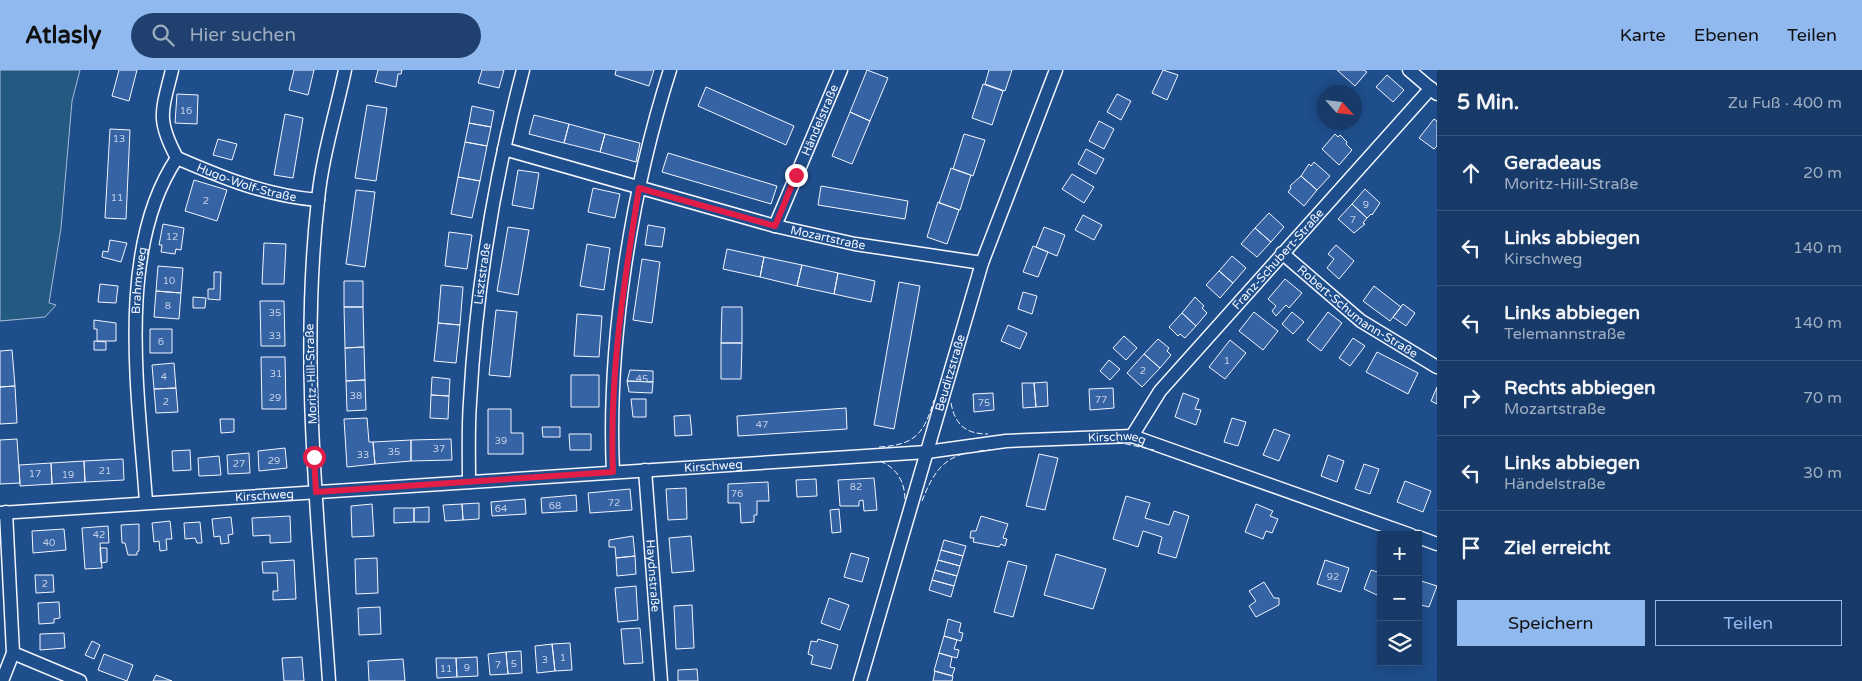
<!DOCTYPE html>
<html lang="de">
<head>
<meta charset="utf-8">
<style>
  body { margin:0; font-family:"Varela Round",sans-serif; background:#20416f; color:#f1f3f6 }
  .controls { position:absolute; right:15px; bottom:15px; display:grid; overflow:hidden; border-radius:0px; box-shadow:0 2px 12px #0003 }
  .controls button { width:45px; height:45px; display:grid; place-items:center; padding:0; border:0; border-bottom:1px solid #36547d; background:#173a69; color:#f1f3f6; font:25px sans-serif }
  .compass { position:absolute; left:1317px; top:15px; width:45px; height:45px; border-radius:50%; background:#173a69; box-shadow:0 2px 12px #0003; rotate:117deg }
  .stop { position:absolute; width:15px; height:15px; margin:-11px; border:4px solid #e11d48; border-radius:50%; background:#fff }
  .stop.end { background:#e11d48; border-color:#fff; box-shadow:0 1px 5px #0008 }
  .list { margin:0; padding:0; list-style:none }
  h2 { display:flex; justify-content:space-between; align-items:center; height:65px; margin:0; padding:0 20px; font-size:21px }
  h2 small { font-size:16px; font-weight:400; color:#9eadc0 }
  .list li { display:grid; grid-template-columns:32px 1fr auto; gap:15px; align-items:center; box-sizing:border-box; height:75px; padding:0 20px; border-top:1px solid #36547d }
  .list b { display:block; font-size:19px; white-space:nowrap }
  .list p { margin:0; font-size:16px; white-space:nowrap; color:#9eadc0 }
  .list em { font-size:16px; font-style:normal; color:#9eadc0 }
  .actions { display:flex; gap:10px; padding:15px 20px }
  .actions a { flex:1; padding:11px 0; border:1px solid #90b9f0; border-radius:0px; text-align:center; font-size:18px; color:#90b9f0 }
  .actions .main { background:#90b9f0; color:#111 }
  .icon { flex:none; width:28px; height:28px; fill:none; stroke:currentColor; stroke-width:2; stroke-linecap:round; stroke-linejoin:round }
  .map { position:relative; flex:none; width:1437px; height:611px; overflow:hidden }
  header { display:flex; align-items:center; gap:30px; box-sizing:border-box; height:70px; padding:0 25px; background:#90b9f0; color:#111 }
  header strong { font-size:24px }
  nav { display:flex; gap:28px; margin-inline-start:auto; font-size:18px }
  .search { width:350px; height:45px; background:#20416f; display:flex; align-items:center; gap:12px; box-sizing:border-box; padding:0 18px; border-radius:28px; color:#9eadc0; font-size:19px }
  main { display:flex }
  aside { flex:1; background:#173a69 }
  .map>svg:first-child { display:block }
  .green { fill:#245a82; stroke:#a8bbd7 }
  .building { fill:#3563a3; stroke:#f2f6ff }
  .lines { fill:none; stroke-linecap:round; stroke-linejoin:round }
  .street-casing { stroke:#f2f6ff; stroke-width:15 }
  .street { stroke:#1f4e8c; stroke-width:12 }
  .fence { stroke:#f2f6ff; stroke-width:1; stroke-dasharray:6 2.5; stroke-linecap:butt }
  .route { stroke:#e11d48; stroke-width:6 }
  .labels { text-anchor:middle; stroke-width:4; stroke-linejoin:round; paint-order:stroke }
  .number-label { font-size:10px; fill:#c3d1e8 }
  .street-label { font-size:12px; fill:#f2f6ff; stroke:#1f4e8c }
</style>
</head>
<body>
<header>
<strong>Atlasly</strong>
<div class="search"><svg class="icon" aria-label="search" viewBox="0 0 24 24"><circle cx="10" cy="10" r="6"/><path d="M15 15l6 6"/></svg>Hier suchen</div>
<nav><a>Karte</a><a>Ebenen</a><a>Teilen</a></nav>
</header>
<main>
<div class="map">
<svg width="1437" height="611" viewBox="0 0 1437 611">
  <rect width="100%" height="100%" fill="#1f4e8c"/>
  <path class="green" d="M0 0H80L72 31 61 158 49 233 56 235 45 247 0 251Z"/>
  <path class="building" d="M119 0H137L129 31 112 26Z
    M294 0H314L308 25 289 20Z
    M378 0H402L401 4H398L396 17 375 12Z
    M482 0H504L499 18 478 13Z
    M616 0H654L649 16 615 5Z
    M867 0 888 8 870 51 850 42Z
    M989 0H1012L1005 21 985 14Z
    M1163 0 1178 5 1167 30 1152 23Z
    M1337 0H1364L1367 2 1355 16Z
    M1387 5 1404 20 1393 32 1376 17Z
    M983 14 1003 21 992 55 972 48Z
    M706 17 794 56 786 75 698 36Z
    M177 24 198 25 197 54 175 53Z
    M1117 24 1131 31 1121 50 1107 42Z
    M367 35 387 38 376 111 355 108Z
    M472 36 494 41 491 57 469 53Z
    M850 42 870 51 852 94 832 86Z
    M285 44 303 48 293 108 274 105Z
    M534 45 569 54 564 73 529 64Z
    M1434 49 1437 51V76L1434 79 1419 68Z
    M1099 51 1114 59 1104 79 1089 71Z
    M469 53 491 57 487 76 465 72Z
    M569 54 605 64 600 82 564 73Z
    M110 59 130 60 126 149 105 148Z
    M605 64 640 73 636 92 600 82Z
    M964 64 985 70 973 106 953 99Z
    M1335 64 1338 67 1340 65 1347 72 1346 74 1352 80 1339 95 1322 79Z
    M218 69 237 74 232 90 213 85Z
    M465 72 487 76 480 111 458 107Z
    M1086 79 1104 89 1096 104 1078 94Z
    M668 83 777 116 771 134 662 102Z
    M1314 92 1330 106 1317 120 1301 106 1309 94 1311 96Z
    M951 98 971 105 960 140 939 133Z
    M518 100 539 103 533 139 512 135Z
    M1072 104 1094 117 1084 133 1062 119Z
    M1301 106 1317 120 1304 136 1288 122 1291 118 1290 116Z
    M458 107 480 111 472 148 451 144Z
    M194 110 227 120 217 151 185 141Z
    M821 116 908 131 905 149 818 135Z
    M593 118 620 124 615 148 588 142Z
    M1365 119 1380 133 1372 145 1371 144 1367 148 1352 134Z
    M356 120 375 122 365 197 346 194Z
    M938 132 959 140 947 174 927 167Z
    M1352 134 1367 148 1363 153 1365 154 1354 163 1338 149Z
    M1269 143 1284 157 1271 172 1255 158Z
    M1083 145 1102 155 1094 170 1075 160Z
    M163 154 184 158 181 180 176 179 175 184 161 182 162 175H159Z
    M648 155 665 158 662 177 645 175Z
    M508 157 529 160 518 225 497 221Z
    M1044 157 1065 165 1057 186 1036 177Z
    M1255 158 1271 172 1257 187 1241 174Z
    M449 162 472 165 467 199 445 196Z
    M110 170 127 173 121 192 102 187 103 181 108 182Z
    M264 173 286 174 284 214H262Z
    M587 174 610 178 604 220 580 216Z
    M1336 175 1354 191 1339 209 1327 198 1334 189 1328 184Z
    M1033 176 1048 182 1038 207 1023 202Z
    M727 179 764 187 760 207 723 199Z
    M1232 186 1246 198 1233 213 1219 201Z
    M764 187 802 195 797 216 760 207Z
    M642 189 660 192 652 253 633 250Z
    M802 195 838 203 834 224 797 216Z
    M158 196 183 198 181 223 156 221Z
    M1219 201 1233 213 1220 228 1206 215Z
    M214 202H221L220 230 208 229V219H214Z
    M838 203 875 211 871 232 834 224Z
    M1285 209 1302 223 1289 238 1286 235 1276 246 1272 241 1276 236 1268 229Z
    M344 211H363V237H344Z
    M899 212 920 216 894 359 874 355Z
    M100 214 118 216 116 233 98 232Z
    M441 215 463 217 460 255 438 253Z
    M1374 216 1401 237 1390 251 1363 231Z
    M156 221 181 223 179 249 154 247Z
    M1023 222 1037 226 1032 244 1018 239Z
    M193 227 206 228 205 238H193Z
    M1195 227 1204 236 1202 238 1207 243 1196 256 1182 243Z
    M260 231H284L285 276H261Z
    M1403 234 1415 243 1406 256 1393 247Z
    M344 237H363L364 277 345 278Z
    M722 237H742V273H721Z
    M496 240 517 242 510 307 489 305Z
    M1254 242 1278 261 1263 280 1239 261Z
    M1292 242 1304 252 1293 264 1282 254Z
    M1328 242 1342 253 1321 281 1307 270Z
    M1182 243 1196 256 1185 268 1180 264 1178 266 1169 257Z
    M577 244 602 246 599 287 574 286Z
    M94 250 116 253V271H97V259H94Z
    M438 253 460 255 456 293 434 291Z
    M1008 255 1027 263 1020 279 1001 271Z
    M150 259H172V283H150Z
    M1124 266 1137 278 1126 290 1113 278Z
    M1353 268 1365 276 1350 296 1339 288Z
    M1158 269 1169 278 1167 281 1171 285 1160 298 1144 284Z
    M1230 270 1246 283 1225 309 1209 297Z
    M94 271 106 272V280H94Z
    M721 273H742L741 309H721Z
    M364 277 365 310 346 311 345 278Z
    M12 280 15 316 0 317V281Z
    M1377 282 1418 303 1408 324 1366 302Z
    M1144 284 1160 298 1142 317 1127 303Z
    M261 287H285L286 339H262Z
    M1109 290 1120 299 1110 310 1100 301Z
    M174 293 176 318 154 319 152 295Z
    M630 300 653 301V312L627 311Z
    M571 305H599V337H571Z
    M432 307 450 309 449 326 431 325Z
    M365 310 366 340 347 341 346 311Z
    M627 311 653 312 652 323 629 322Z
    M1047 312 1048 336 1036 337 1034 313Z
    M1022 313H1034L1036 337 1023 338Z
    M15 316 17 353 0 354V317Z
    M1437 317V334L1431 331Z
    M176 318 178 342 156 343 154 319Z
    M1113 318 1114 338 1090 340 1089 319Z
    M993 323 994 340 974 342 973 324Z
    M1183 323 1199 329 1195 339 1201 340 1196 355 1175 347Z
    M431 325 449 326 448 349 430 348Z
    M631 329H646V347H633Z
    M846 338 847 359 738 366 737 346Z
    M488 339H511V363H523V384H488Z
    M690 345 692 365 675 366 674 346Z
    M367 348 369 372H373L375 394 347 397 344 349Z
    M1232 348 1246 352 1238 376 1224 372Z
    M220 349H234V362L221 363Z
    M542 357H560V367H543Z
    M1274 359 1290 365 1279 391 1263 385Z
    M569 364H591V380H570Z
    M17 369 20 413 0 414V370Z
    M451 369 452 390 411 391V370Z
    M411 370V391L375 394 373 372Z
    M285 378 287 398 259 401 258 381Z
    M190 380 191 400 173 401 172 381Z
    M249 383 250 403 228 404 227 385Z
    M1039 384 1058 388 1045 440 1026 436Z
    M1328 385 1344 391 1337 412 1321 406Z
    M219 386 221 405 199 406 198 388Z
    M123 389 124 410 85 412 84 391Z
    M84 391 85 412 52 414 51 393Z
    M51 393 52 414 20 416 19 395Z
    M1364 394 1379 399 1370 424 1355 419Z
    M874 408 877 440 864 441 863 430 859 431V436H840L838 410Z
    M816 409 817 426 797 427 796 410Z
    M1405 411 1431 421 1423 442 1397 432Z
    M768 412 769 431H757V445H754V452L741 453 740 433H728V414Z
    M686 418 687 449 668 450 666 419Z
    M630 419 632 440 590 443 588 423Z
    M576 425 577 441 542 443 541 428Z
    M1126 426 1150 433 1145 448 1169 455 1174 441 1189 446 1176 488 1158 483 1162 467 1143 461 1138 477 1113 469Z
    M525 429 526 444 492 446 491 432Z
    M479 433V449L463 450 462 434Z
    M372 434 374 466 352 467 351 436Z
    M462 434 463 450 445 451 443 435Z
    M1256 434 1273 441 1270 446 1278 449 1272 463 1266 461 1263 469 1245 462Z
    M429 437V452H414V438Z
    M394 438H414V452L394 453Z
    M839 439 841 462 832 463 830 440Z
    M290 446 291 472 270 473V465L253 466 252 448Z
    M981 446 1008 454 1003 468 1007 469 1005 476 1001 474 999 477 973 472 974 468H970L971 461H976Z
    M231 447 233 464 228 465 229 473 221 474 220 466 214 467 212 449Z
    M170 451 172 469H166L167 480 160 481 159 471 154 472 152 453Z
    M200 452 202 473H197L195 468 185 469 184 453Z
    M139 454V481L137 482V485H128L125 473H122L121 455Z
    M108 456 109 473H100L102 498 85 499 82 458Z
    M64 459 66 480 33 483 32 461Z
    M633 466 635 486 616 488 615 477H609V470Z
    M691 466 694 501 672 503 669 468Z
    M944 470 966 476 963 486 941 480Z
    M100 478H107V492L101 493Z
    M941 480 963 486 960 496 938 490Z
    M851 483 869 488 862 512 844 507Z
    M1056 484 1106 499 1093 539 1044 525Z
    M635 486 636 504 617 506 616 488Z
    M377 488 378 523 356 524 355 489Z
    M294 490 296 529 273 530V521H278L277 503H263L262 492Z
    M938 490 960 496 957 506 935 500Z
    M1325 490 1349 498 1341 522 1317 514Z
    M1008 491 1027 496 1013 547 994 542Z
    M935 500 957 506 954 516 932 510Z
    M1371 500 1381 503V527L1378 526 1379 523 1377 525 1364 519Z
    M35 505H53L54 522 36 523Z
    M932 510 954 516 951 527 929 520Z
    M1418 510 1437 516 1429 537 1421 535 1418 537Z
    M1264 512 1274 528H1279V535L1256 547 1249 536 1256 531 1249 521Z
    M636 516 638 550 618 552 615 518Z
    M829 528 849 535 840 560 821 553Z
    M59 532 60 548 54 549V553L39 554 38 533Z
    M692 535 694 578 676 579 674 536Z
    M380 537 381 564 359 565 358 538Z
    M948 549 961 553 959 562 963 563 961 571 944 566Z
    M640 558 643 593 624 594 621 559Z
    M64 563 65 578 40 580V564Z
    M944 566 957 570 954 579 959 580 957 588 939 583Z
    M818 569 838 575 831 599 811 594 813 586 808 584 811 571 817 572Z
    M92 571 100 575 94 589 85 585Z
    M570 573 572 600 555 601 552 574Z
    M552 574 555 601 537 603 535 576Z
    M521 581 522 603 508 604 506 582Z
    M506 582 508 604 490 605 488 584Z
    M939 583 952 587 950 597 955 598 952 606 934 601Z
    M104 584 133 595 127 611 98 600Z
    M302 587 304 611H284L282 588Z
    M477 587 478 606 457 607 456 588Z
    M436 588H456L457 607 437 608Z
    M403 589 405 611H369L368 591Z
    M697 599 698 611H678V600Z
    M935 601 953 606 952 611H933Z
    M156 605 172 611H153Z"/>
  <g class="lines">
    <defs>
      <g id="street">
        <path d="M1409 0 1437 24"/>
        <path id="s1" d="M504 79 775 156 855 174 982 193"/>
        <path id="s2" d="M177 88C223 108 267 126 318 130"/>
        <path id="s3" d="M775 156 841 0"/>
        <path id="s4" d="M1282 183 1361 251 1437 297"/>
        <path id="s5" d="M1132 366 1160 321 1431 18"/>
        <path id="s6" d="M645 400 661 611"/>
        <path d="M613 402C607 274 631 122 670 0"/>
        <path id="s7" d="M469 412C469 386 468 359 470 332 476 220 494 109 523 0"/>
        <path id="s8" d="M146 432C139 327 115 180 177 88 156 49 162 41 172 0"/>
        <path id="s9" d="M0 443 927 382 1006 371 1132 366 1411 465"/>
        <path d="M1418 467 1437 474"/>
        <path d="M13 583 80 611"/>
        <path d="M2 611 13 583 6 442"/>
        <path d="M329 611C318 451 300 290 318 130 322 87 336 43 345 0"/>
        <path id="s10" d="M860 611 982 193 1056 0"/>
      </g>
    </defs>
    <use href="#street" class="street-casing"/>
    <use href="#street" class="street"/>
    <path class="fence" d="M951 333C955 355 966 364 988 364
      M1117 372 1154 380
      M879 377C915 375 924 364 934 330
      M979 381 990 380
      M880 391C897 398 905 412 905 430
      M922 431C931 408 941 388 967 383"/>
  </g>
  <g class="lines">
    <path class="route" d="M314 387 316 422 613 402C609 306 624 212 639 118L775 156 796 105"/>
  </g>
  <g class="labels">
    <g class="number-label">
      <text x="186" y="44">16</text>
      <text x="119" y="72">13</text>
      <text x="117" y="131">11</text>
      <text x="206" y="134">2</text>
      <text x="1366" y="138">9</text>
      <text x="1353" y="153">7</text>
      <text x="172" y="170">12</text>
      <text x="169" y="214">10</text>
      <text x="168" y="239">8</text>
      <text x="275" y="246">35</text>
      <text x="275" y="269">33</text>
      <text x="161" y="275">6</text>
      <text x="1227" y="294">1</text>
      <text x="1143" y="304">2</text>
      <text x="276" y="307">31</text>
      <text x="164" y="310">4</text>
      <text x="642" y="312">45</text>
      <text x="356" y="329">38</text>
      <text x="275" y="331">29</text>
      <text x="1101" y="333">77</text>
      <text x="166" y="335">2</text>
      <text x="984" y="336">75</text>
      <text x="762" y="358">47</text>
      <text x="501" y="374">39</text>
      <text x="439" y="382">37</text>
      <text x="394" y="385">35</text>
      <text x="363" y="388">33</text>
      <text x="274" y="394">29</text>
      <text x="239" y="397">27</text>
      <text x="105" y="404">21</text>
      <text x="35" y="407">17</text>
      <text x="68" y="408">19</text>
      <text x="856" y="420">82</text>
      <text x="737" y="427">76</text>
      <text x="614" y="436">72</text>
      <text x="555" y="439">68</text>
      <text x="501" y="442">64</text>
      <text x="99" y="468">42</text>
      <text x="49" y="476">40</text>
      <text x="1333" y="510">92</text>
      <text x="45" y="517">2</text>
      <text x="563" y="591">1</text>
      <text x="545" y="593">3</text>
      <text x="514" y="597">5</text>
      <text x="498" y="598">7</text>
      <text x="467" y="601">9</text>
      <text x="446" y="602">11</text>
    </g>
    <g class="street-label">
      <text dy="4" stroke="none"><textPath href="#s3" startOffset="115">Händelstraße</textPath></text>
      <text dy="4" stroke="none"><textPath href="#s2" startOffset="74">Hugo-Wolf-Straße</textPath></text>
      <text dy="4" stroke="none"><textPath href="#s1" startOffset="336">Mozartstraße</textPath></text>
      <text dy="4" stroke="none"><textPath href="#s5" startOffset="230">Franz-Schubert-Straße</textPath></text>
      <text dy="4" stroke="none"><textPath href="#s7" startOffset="209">Lisztstraße</textPath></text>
      <text dy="4" stroke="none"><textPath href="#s8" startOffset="222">Brahmsweg</textPath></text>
      <text dy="4" stroke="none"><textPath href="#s4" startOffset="96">Robert-Schumann-Straße</textPath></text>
      <text dy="4" stroke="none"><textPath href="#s10" startOffset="321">Beuditzstraße</textPath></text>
      <text transform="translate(311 304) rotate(-92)" y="4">Moritz-Hill-Straße</text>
      <text dy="4" stroke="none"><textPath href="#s9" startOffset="1120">Kirschweg</textPath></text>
      <text dy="4" stroke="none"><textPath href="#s9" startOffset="715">Kirschweg</textPath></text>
      <text dy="4" stroke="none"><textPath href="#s9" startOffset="265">Kirschweg</textPath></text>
      <text dy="4" stroke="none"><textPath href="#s6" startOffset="106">Haydnstraße</textPath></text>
    </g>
  </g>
</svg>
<div class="controls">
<button>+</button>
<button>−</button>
<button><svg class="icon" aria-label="layers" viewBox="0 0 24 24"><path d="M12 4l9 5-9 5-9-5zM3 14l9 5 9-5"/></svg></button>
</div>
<svg class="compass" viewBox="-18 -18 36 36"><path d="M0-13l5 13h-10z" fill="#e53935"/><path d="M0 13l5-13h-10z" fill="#9eadc0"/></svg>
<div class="stop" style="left:314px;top:387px"></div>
<div class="stop end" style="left:796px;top:105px"></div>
</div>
<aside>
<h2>5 Min.<small>Zu Fuß · 400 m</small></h2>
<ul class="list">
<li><svg class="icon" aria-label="ahead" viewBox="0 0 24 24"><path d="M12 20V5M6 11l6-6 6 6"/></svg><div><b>Geradeaus</b><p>Moritz-Hill-Straße</p></div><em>20 m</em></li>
<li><svg class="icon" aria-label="left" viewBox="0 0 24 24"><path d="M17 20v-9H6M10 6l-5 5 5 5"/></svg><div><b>Links abbiegen</b><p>Kirschweg</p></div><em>140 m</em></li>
<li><svg class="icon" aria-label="left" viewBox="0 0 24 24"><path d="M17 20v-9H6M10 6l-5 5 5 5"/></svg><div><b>Links abbiegen</b><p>Telemannstraße</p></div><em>140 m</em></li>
<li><svg class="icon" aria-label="right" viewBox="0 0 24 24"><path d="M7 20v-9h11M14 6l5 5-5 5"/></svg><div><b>Rechts abbiegen</b><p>Mozartstraße</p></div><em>70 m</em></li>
<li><svg class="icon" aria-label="left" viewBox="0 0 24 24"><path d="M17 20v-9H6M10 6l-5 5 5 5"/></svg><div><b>Links abbiegen</b><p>Händelstraße</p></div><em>30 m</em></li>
<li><svg class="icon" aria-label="arrive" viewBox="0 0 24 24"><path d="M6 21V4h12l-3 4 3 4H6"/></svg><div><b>Ziel erreicht</b></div></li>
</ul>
<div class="actions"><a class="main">Speichern</a><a>Teilen</a></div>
</aside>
</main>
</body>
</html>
